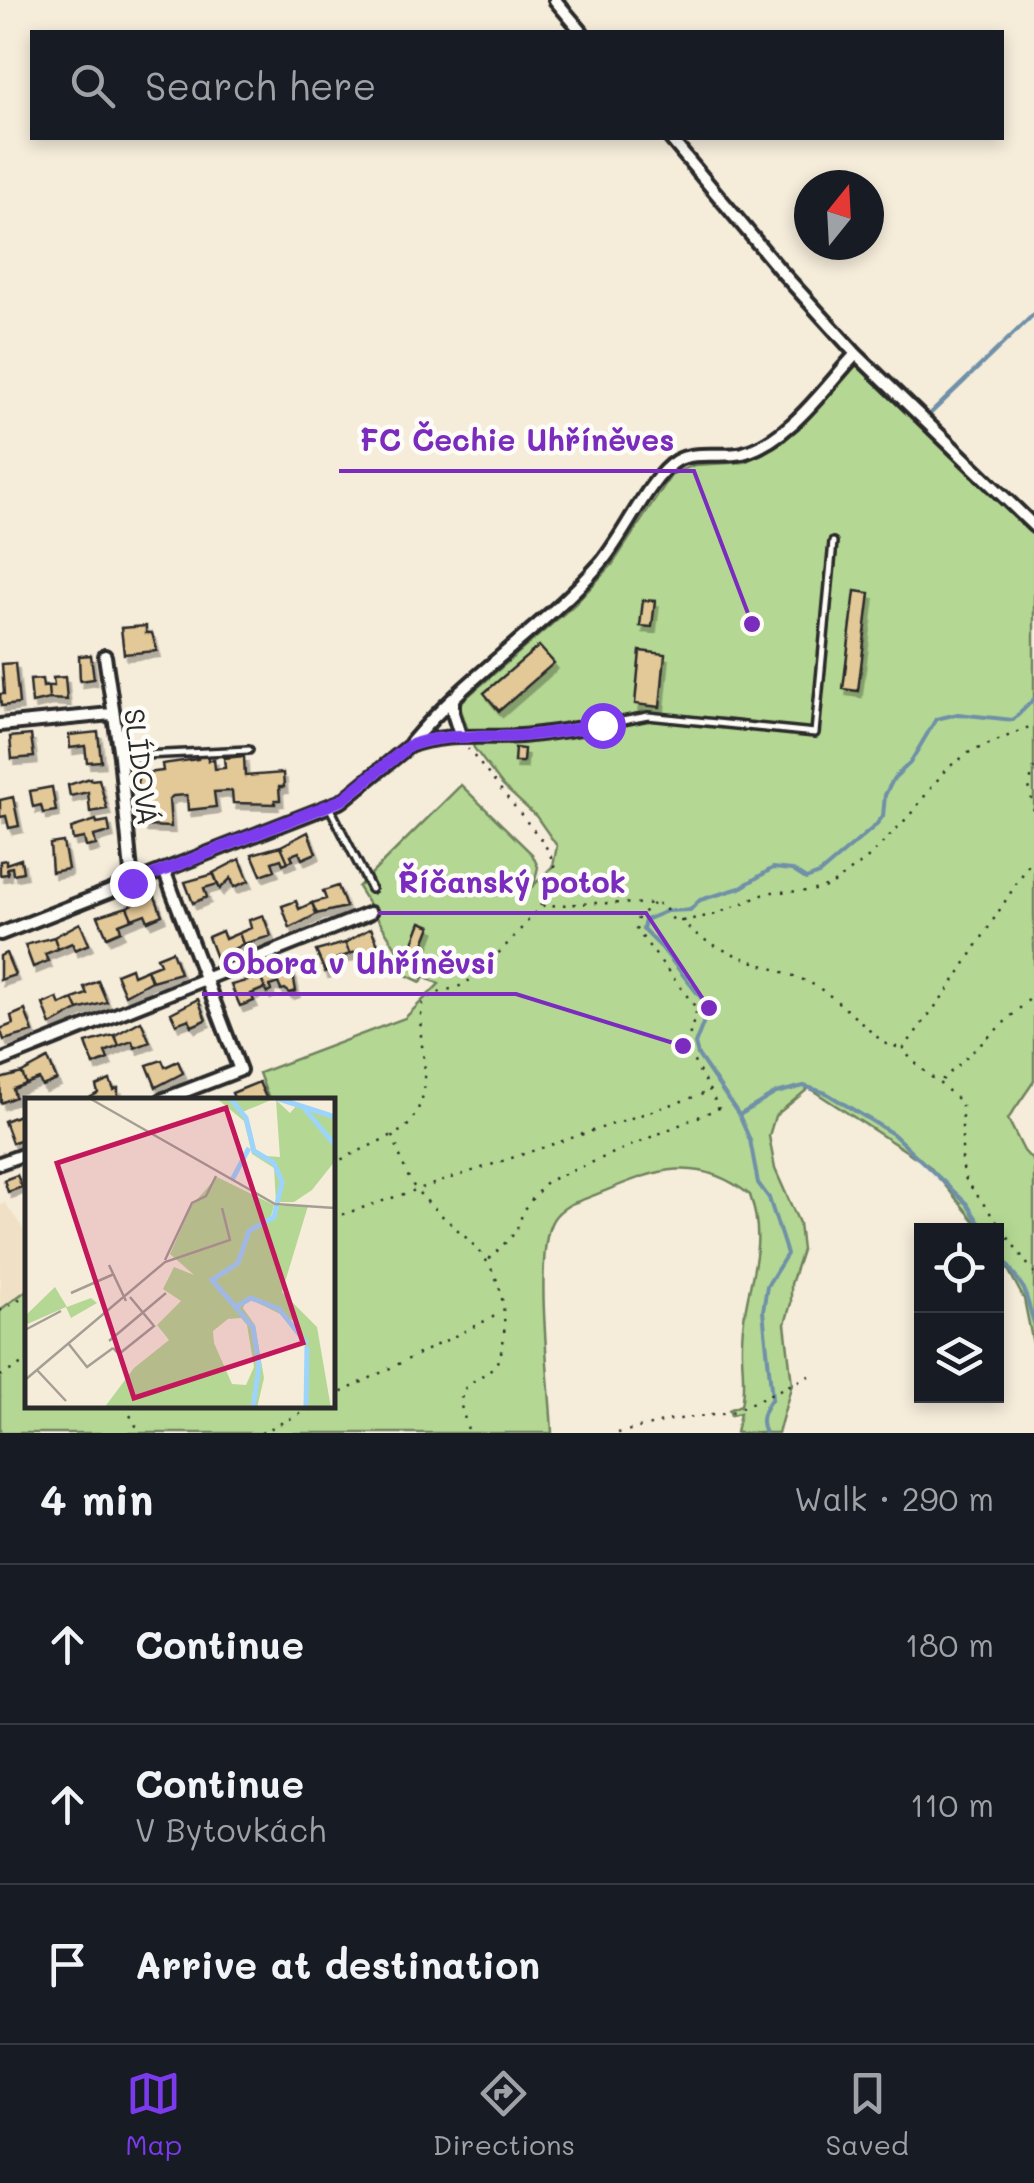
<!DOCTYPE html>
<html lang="en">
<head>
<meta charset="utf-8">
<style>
  body { margin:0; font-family:Mali,sans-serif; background:#20242c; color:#f1f3f6 }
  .controls { position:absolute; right:30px; bottom:30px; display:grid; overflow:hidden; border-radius:0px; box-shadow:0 5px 15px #0003 }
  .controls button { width:90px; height:90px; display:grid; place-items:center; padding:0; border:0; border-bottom:2px solid #363941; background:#171b24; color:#f1f3f6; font:50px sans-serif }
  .compass { position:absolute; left:794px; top:170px; width:90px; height:90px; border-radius:50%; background:#171b24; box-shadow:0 5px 15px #0003; rotate:18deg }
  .stop { position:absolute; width:30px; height:30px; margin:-22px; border:8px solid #7c3aed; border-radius:50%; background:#fff }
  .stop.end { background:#7c3aed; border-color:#fff; box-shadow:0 2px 10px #0008 }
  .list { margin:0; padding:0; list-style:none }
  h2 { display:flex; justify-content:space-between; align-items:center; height:130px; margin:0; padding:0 40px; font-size:42px }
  h2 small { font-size:32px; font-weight:400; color:#9ea1a6 }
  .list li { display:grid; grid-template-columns:65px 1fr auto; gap:30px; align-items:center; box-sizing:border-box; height:160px; padding:0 40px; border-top:2px solid #363941 }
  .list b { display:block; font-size:38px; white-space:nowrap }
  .list p { margin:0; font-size:32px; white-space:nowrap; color:#9ea1a6 }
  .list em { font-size:32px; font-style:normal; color:#9ea1a6 }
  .icon { flex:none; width:55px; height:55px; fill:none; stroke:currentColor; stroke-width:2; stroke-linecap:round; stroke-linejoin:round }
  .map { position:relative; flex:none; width:1034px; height:1433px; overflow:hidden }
  .search { position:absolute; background:#171b24; box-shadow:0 5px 15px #0003; left:30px; right:30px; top:30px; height:110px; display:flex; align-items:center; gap:25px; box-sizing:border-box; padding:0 35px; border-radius:0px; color:#9ea1a6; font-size:38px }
  .sheet { height:610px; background:#171b24 }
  nav { display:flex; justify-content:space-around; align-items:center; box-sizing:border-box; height:140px; border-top:2px solid #363941; background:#171b24; font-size:28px; color:#9ea1a6 }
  nav a { display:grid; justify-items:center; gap:5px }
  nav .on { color:#7c3aed }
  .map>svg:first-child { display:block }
  .built { fill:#f0e1c6 }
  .green { fill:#b4d893; stroke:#70825f; stroke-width:2.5 }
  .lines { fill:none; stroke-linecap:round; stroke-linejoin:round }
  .stream { stroke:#6f90a8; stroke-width:4 }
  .building { fill:#e3c898; stroke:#2b2b2b; stroke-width:2.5; filter:url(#shadow) }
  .service-casing { stroke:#2b2b2b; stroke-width:12 }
  .minor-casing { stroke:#2b2b2b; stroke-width:18 }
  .path { stroke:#2b2b2b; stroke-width:2.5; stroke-dasharray:2.5 8; stroke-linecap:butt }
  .service { stroke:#fdfcf7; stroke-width:5 }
  .minor { stroke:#fdfcf7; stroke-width:10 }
  .route { stroke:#7c3aed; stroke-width:12 }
  .labels { text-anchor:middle; stroke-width:9; stroke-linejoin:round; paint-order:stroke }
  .street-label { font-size:28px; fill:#2b2b2b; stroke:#fdfcf7 }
  .inset-river { fill:none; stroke:#9dd4fc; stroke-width:5 }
  .inset-road { fill:none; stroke:#a49f94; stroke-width:2.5 }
  .view { fill:#c2185b; fill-opacity:0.15; stroke:#c2185b; stroke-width:5 }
  .inset-edge { fill:none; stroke:#2b2b2b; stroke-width:5 }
  .leader { fill:none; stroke:#7b2cbf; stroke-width:4 }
  .callout-dot { fill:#7b2cbf; stroke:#fdfcf7; stroke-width:4 }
  .callout-label { font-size:30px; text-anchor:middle; font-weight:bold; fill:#7b2cbf; stroke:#fdfcf7; stroke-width:9; stroke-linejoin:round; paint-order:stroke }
</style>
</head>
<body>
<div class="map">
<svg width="1034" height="1433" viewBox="0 0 1034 1433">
  <defs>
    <filter id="shadow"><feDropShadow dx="3.5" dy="6" stdDeviation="0" flood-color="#0004"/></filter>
  </defs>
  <rect width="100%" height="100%" fill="#f5ecda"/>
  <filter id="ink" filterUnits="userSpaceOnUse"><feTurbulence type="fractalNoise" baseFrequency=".01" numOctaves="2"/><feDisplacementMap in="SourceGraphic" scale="20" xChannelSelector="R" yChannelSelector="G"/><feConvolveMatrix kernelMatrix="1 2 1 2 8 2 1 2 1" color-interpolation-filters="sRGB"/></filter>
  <g filter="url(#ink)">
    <path class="built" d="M5 1203 27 1234 28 1290 0 1309V1205Z"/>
    <path class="green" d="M855 364 1034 536V1081L1008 1119 1024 1151 1034 1162V1349L1024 1299 997 1249 996 1230H982L929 1166 809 1088 775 1116 769 1136 775 1169 799 1223 802 1250 791 1284V1303L785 1324 792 1384 778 1433H736L740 1413 731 1415 729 1410 741 1405C746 1383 741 1364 742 1342 743 1286 770 1253 750 1195 685 1144 638 1181 571 1204 561 1210 554 1215 550 1226 535 1266 550 1386 552 1433H0V1310L27 1290 28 1406H332V1100H269L259 1073 405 1018 439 984 424 976 421 982 406 975 401 956 358 887 461 785 532 854 538 867 534 885 553 866 557 846 536 816 503 786 474 748 459 704 575 604 612 565 672 474 694 465 745 462 783 442Z"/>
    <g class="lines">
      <path class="stream" d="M929 415 1034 314
        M741 1114 776 1093 804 1086 826 1093 893 1134 967 1204 984 1230
        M996 1248 1024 1289 1034 1323
        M765 1433C758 1420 764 1409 772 1398L763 1311 767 1286 787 1254 769 1198 758 1183 750 1140 739 1115 698 1055 695 1044 709 1008 662 948 643 929 645 920 667 911 690 910 700 900 740 888 773 868 792 870 806 879 819 874 875 826 883 816 885 795 894 778 910 763 936 719 958 714 1013 720 1034 699"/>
    </g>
    <path class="building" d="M855 591 870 593 858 691 843 689Z
      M643 600 655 601 652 627 640 626Z
      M146 626V633H152L157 651 124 654 121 628Z
      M539 646 554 663 499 711 484 693Z
      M640 651 665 654 660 707 635 704Z
      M91 655 94 679 80 681 79 656Z
      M15 663 19 704 1 706 0 694H4L2 664Z
      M65 677 67 700 49 699 48 686H54L53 678Z
      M42 679 43 687 48 686 49 699 32 703 30 680Z
      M98 732 101 761 87 762 85 746 70 748 69 735Z
      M31 735 34 757 12 759 10 737Z
      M515 748 524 749 523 762H514Z
      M198 756H208V761L214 759 215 769 225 768 224 758 244 756 245 776 283 773 284 787H279L280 800H275V804L233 803 232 791 214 792 216 807 188 810 187 795 173 796 169 799 171 827 144 826 142 803H137L139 790H136L139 774 163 771 162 764 198 759Z
      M90 778V780L99 779 107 809 90 812 88 792 70 796 68 785Z
      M52 787 56 811 43 813 41 805 33 807 30 791Z
      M13 797 19 826 9 828 6 816 0 817V800Z
      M96 820 97 823 108 821 110 832 94 836 96 845 86 847 84 838 73 840 71 828Z
      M308 832 316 853 302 859 299 852 291 855 293 860 288 862 281 846Z
      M63 842 68 869 52 872 50 844Z
      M281 846 288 862 283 864 281 859 272 862 275 870 261 875 252 854Z
      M21 859 23 872 13 874 12 867 7 868 8 874 0 875V861L6 860V864Z
      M240 859 249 881 234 887 231 878 220 889 213 873Z
      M214 874 218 884 204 888 207 897 193 903 185 882Z
      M338 886 346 907 316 914 312 903 326 899 323 891Z
      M154 894 162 915 148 921 145 914 132 919 127 907Z
      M296 901 299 909 312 903 317 914 290 928 282 906Z
      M127 907 132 919 119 924 121 931 107 937 98 916Z
      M263 915 271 936 243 944 239 933 251 928 249 920Z
      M421 922 431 926 417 962 407 958Z
      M80 923 89 944 75 950 72 943 58 949 54 937Z
      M371 928 380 950 366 956 363 949 350 954 345 943Z
      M222 931 225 939 239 933 243 944 216 958 208 937Z
      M54 937 58 949 45 954 48 961 33 967 25 945Z
      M345 943 350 954 336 959 339 967 325 972 316 951Z
      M172 951 180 973 152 981 147 969 160 964 157 957Z
      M6 953 15 975 0 980V956Z
      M287 963 293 974 296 991 290 993 285 989 281 990 278 983 270 986 271 991 267 993 260 977Z
      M131 968 133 975 147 969 151 981 125 995 116 974Z
      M260 977 265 988 251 994 254 1001 240 1006 231 985Z
      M98 981 107 1002 78 1010 73 999 87 994 84 987Z
      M57 998 60 1005 73 999 78 1010 51 1025 43 1004Z
      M198 999 206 1020 192 1026 189 1019 176 1024 171 1013Z
      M25 1010 33 1032 4 1040 0 1029 13 1024 11 1016Z
      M141 1021 150 1042 135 1048 132 1041 119 1046 115 1035Z
      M114 1035 119 1046 105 1052 108 1059 94 1065 86 1043Z
      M48 1059 57 1080 42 1086 39 1079 26 1084 22 1073Z
      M162 1060 165 1067 178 1061 183 1073 156 1087 147 1065Z
      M22 1073 26 1084 13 1089 15 1097 1 1103 0 1079Z
      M110 1080 114 1090 118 1088V1100H86L98 1093 96 1086Z
      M259 1082 267 1100H235L232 1093Z
      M19 1115 22 1124 28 1119 27 1137 12 1143 4 1121Z
      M17 1175 22 1187 8 1192 4 1180Z"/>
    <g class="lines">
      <defs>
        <path id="service" d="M602 725 648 716 815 733 833 542
          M123 756 249 750
          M330 808 371 889"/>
        <path id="minor" d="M555 0 582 32
          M670 138 780 270 856 354 1034 526
          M105 656 120 756 132 883
          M453 699V713L460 735
          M0 725 111 714
          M411 743C466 676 542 630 599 565 622 540 649 477 676 461 694 450 722 458 743 453 790 440 824 388 856 354
          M0 934 342 801 409 746C445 732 483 739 521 736 548 734 575 729 601 725
          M0 1061 370 913
          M162 1100 240 1070 164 870
          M0 1163 28 1153"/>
      </defs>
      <use href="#service" class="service-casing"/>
      <use href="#minor" class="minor-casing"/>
      <path class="path" d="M1034 767 1029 786 1034 811
        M1034 856 953 983 903 1049C918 1070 944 1084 962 1104V1164L966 1180 1034 1273
        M542 906 596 903 662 904 674 921H682C711 955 775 965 814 985 840 1000 862 1026 886 1044L901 1048
        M682 921 713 915 770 892 811 891 830 886 869 857 909 816 946 769 970 752 1034 725
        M942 1080 1034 995
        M393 1136C400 1154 406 1179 419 1193 458 1236 501 1252 504 1316 505 1330 504 1350 497 1362 489 1375 471 1379 462 1392L461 1406 469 1433
        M332 1164 405 1129C444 1081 412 1051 423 1003 435 989 449 992 464 984 482 974 553 898 555 880 557 866 550 855 544 843L468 749
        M332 1218 709 1092
        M489 1259 516 1232 524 1209 546 1182 719 1108 686 1047 697 1009 636 929 638 917 653 904
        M0 1311 28 1294
        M0 1376 28 1361
        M332 1397 501 1313
        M125 1406 140 1433
        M261 1433 316 1406
        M618 1433 671 1420 730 1413 809 1376"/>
      <use href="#service" class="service"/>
      <use href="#minor" class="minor"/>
    </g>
  </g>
  <g class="lines" filter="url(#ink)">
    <path class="route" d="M132 883 342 800 409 746C445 732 483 739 521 736 548 734 575 729 602 725"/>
  </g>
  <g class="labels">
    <g class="street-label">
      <text transform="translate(141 767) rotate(83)" y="10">SLÍDOVÁ</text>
    </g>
  </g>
  <g transform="translate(25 1098)">
    <rect width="310" height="310" fill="#f5ecda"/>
    <path d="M191 0H251L215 15 221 20 229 52 241 58 255 59 251 2 265 15 272 7 310 19V63L287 92 269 104H251L249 70 227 56 219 23ZM192 79 249 107 246 119 253 108H283L257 194 292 229 306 310H279L281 250 269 223 223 200 218 210 230 227 239 280 232 310H79L109 270 144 242 132 227 156 203 138 191 149 169 169 177 145 156 167 107ZM203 221 216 220 222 227 229 269 221 287 207 286 189 245 188 233ZM30 189 42 209 66 200 72 205 46 220 41 209 0 227V218Z" fill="#b4d893" fill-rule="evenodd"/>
    <path class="inset-river" d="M205 0 221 20 229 53 249 65 257 84 249 119 224 133 213 165 187 182 228 229 234 268 228 310M251 0 310 19M279 10 310 47M207 82 224 50M212 208 226 200 254 211 282 246M281 310 282 248"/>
    <path class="inset-road" d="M64 0 250 106 310 110M140 162 167 105 181 98 191 78M84 167 101 203M46 195 89 176M0 232 36 213M84 243 141 195M43 245 62 269 88 250M88 250 94 256 129 228 105 199M12 272 41 303M0 282 140 164 205 142 197 110"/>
    <path class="view" d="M201 10 278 245 109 300 32 65Z"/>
    <rect width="310" height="310" class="inset-edge"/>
  </g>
  <path class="leader" d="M752 624L694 471H339M709 1008L646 913H378M683 1046L516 994H202"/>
  <g class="callout-dot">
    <circle cx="752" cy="624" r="10"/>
    <circle cx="709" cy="1008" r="10"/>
    <circle cx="683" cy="1046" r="10"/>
  </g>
  <g class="callout-label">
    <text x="517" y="451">FC Čechie Uhříněves</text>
    <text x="512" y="893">Říčanský potok</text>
    <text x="359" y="974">Obora v Uhříněvsi</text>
  </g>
</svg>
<div class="controls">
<button><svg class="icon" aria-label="locate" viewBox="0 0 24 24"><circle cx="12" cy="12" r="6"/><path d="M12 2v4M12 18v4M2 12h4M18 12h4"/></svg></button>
<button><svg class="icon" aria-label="layers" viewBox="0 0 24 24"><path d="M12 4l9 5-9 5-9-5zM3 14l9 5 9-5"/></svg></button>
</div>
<svg class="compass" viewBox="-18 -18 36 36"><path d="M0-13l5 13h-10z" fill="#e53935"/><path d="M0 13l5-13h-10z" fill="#9ea1a6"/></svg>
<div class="stop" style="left:602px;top:725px"></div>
<div class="stop end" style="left:132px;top:883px"></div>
<div class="search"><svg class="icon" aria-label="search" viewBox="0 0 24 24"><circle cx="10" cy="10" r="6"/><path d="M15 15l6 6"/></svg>Search here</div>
</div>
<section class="sheet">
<h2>4 min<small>Walk · 290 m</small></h2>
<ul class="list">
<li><svg class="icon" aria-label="ahead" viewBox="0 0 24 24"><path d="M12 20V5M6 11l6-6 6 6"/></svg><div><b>Continue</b></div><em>180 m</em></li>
<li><svg class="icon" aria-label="ahead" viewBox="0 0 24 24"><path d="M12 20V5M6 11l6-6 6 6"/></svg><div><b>Continue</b><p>V Bytovkách</p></div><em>110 m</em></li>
<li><svg class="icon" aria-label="arrive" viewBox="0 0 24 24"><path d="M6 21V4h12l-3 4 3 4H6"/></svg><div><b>Arrive at destination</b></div></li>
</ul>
</section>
<nav>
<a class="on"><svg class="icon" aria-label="map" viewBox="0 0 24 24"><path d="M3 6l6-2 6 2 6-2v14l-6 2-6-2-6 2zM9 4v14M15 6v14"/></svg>Map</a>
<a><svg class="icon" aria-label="directions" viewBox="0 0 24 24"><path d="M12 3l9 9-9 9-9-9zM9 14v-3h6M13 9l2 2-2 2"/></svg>Directions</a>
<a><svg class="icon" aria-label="saved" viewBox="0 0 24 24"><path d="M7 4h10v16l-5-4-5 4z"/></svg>Saved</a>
</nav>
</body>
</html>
